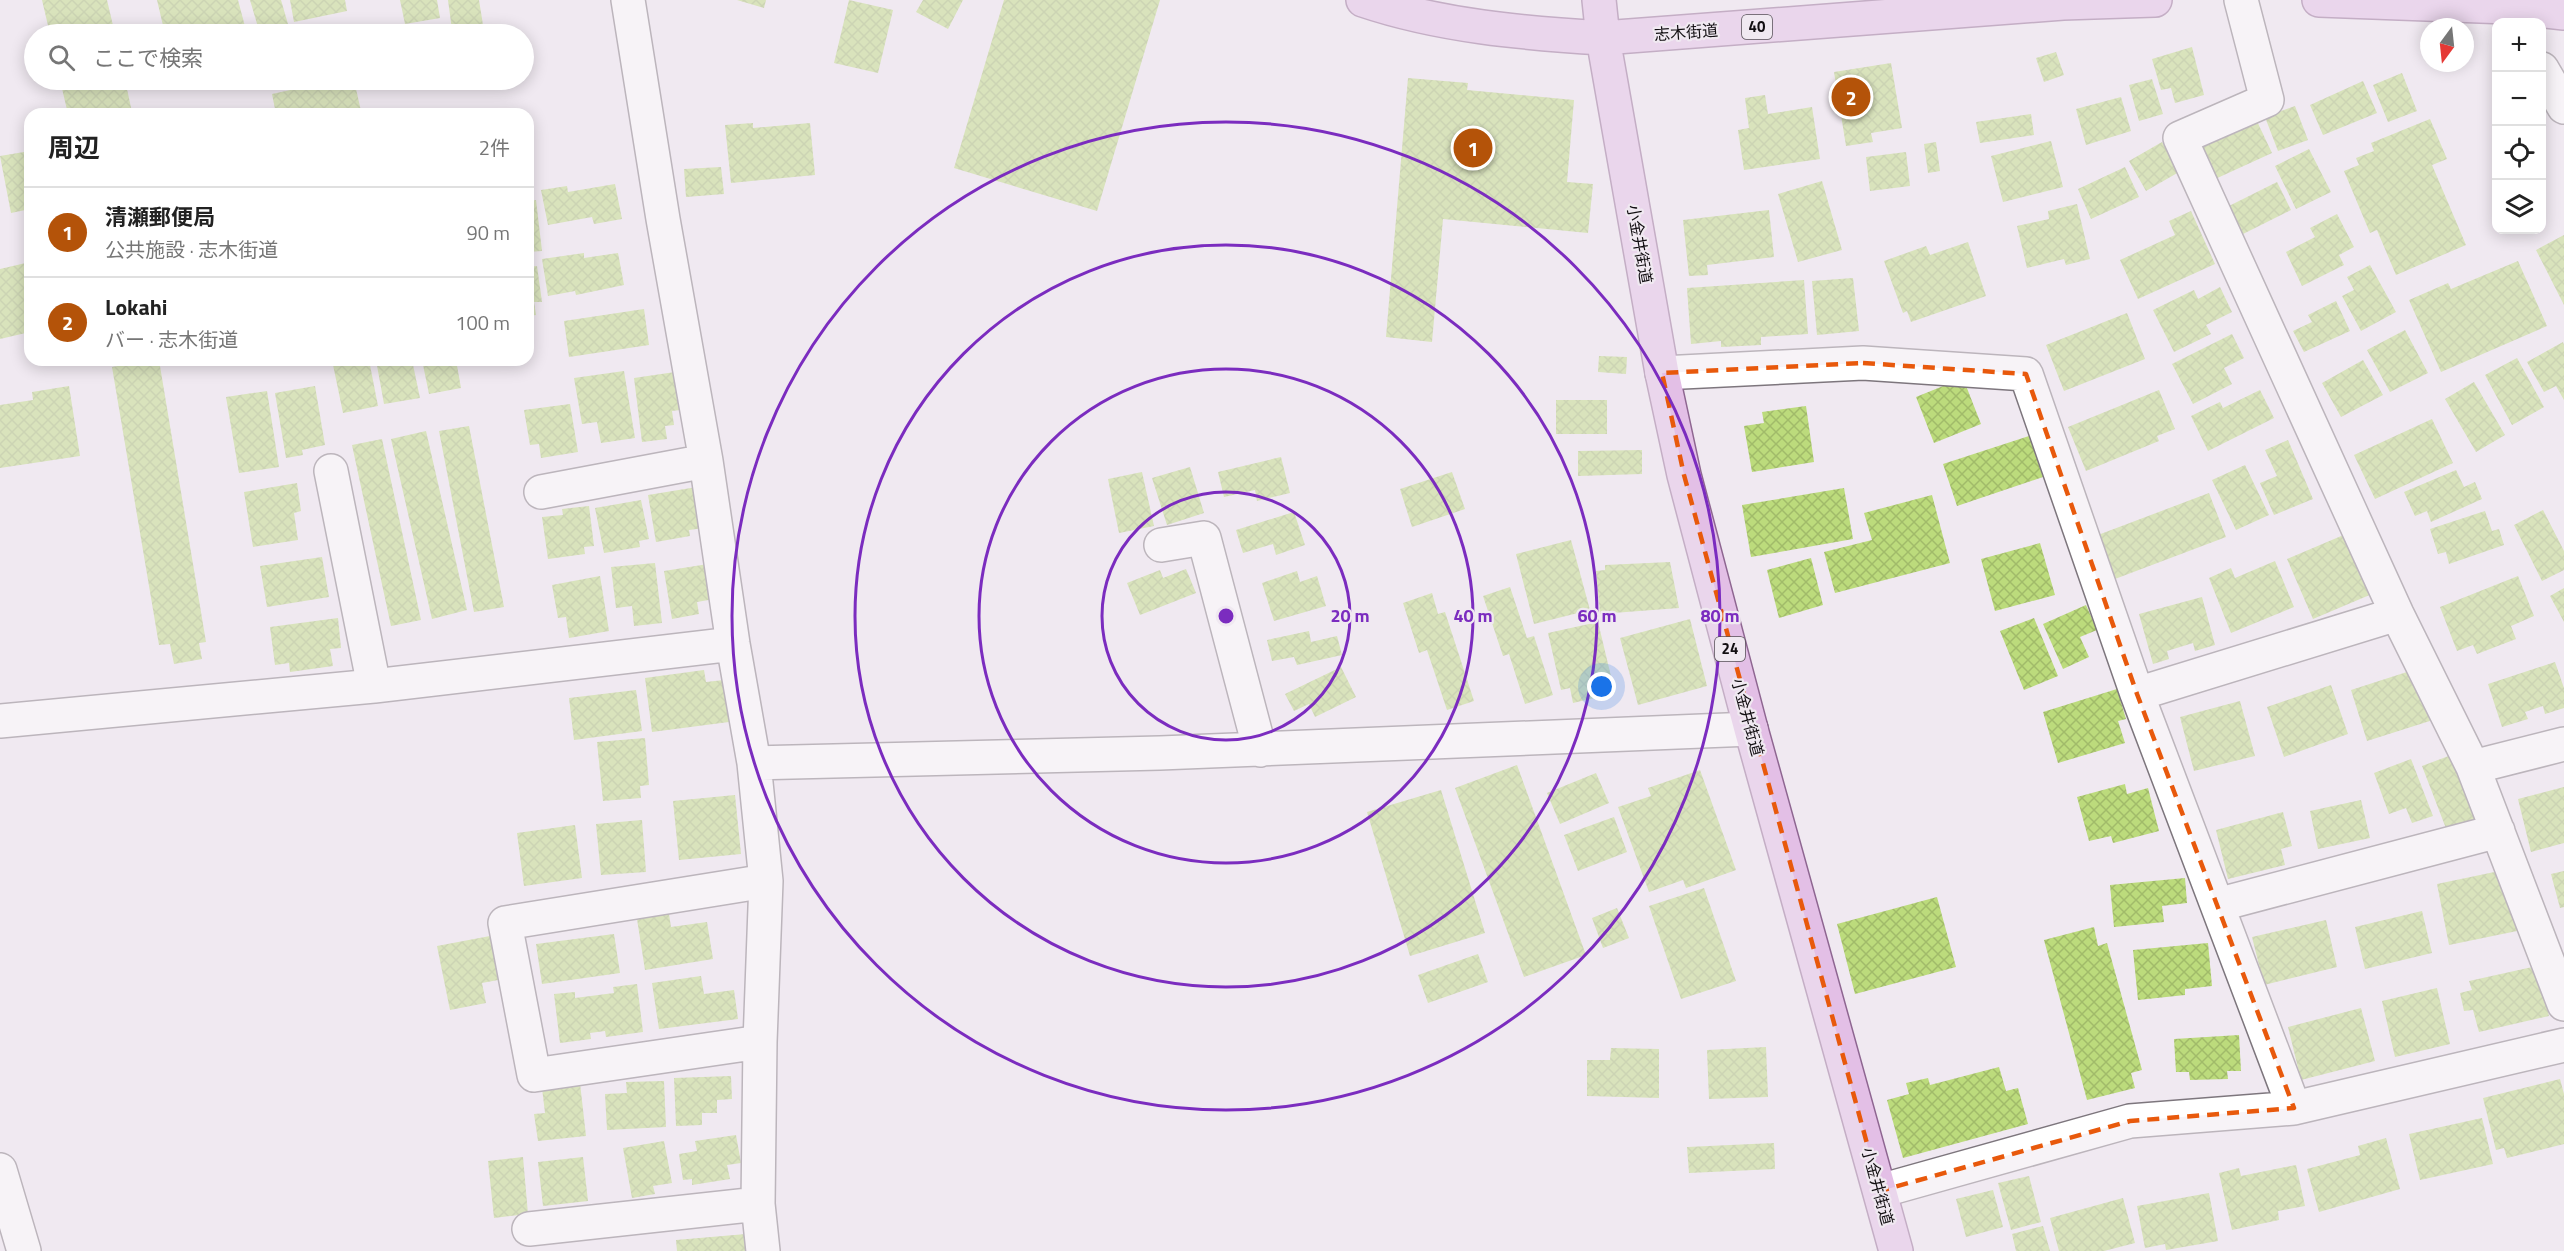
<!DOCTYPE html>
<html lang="ja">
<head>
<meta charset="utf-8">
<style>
  body { margin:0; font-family:"Titillium Web","Noto Sans JP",sans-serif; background:#f2f2f2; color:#222 }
  .controls { position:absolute; right:18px; top:18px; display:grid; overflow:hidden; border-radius:12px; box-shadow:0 3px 15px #0003 }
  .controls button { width:54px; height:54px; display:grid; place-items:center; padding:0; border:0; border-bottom:2px solid #e0e0e0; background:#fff; color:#222; font:30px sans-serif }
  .compass { position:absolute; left:2420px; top:18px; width:54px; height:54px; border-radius:50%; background:#fff; box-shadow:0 3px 15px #0003; rotate:195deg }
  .you { position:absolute; left:1602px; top:687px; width:21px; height:21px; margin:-15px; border:4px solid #fff; border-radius:50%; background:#1a73e8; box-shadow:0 0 0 9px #1a73e833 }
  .badge { display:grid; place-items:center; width:39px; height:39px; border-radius:50%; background:#b45309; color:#fff; font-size:20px; font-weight:700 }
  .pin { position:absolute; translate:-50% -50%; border:3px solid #fff; box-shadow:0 2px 6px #0006 }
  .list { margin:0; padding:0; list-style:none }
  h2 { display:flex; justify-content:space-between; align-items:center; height:78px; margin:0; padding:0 24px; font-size:26px }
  h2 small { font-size:20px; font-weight:400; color:#767676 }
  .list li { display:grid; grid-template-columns:39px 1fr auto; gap:18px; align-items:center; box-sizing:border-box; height:90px; padding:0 24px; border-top:2px solid #e0e0e0 }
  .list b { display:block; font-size:22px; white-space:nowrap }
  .list p { margin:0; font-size:20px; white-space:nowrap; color:#767676 }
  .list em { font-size:20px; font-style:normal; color:#767676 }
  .icon { flex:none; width:33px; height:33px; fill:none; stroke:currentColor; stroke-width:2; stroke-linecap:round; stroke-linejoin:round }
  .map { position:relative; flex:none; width:2564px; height:1251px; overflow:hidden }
  .search { position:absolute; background:#fff; box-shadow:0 3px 15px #0003; left:24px; top:24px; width:510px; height:66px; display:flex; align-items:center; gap:15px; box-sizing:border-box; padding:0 21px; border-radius:33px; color:#767676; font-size:22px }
  .panel { position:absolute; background:#fff; box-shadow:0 3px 15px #0003; left:24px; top:108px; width:510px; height:258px; border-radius:18px }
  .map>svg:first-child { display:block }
  .building { fill:url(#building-cross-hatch) }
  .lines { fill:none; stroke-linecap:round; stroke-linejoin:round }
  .minor-casing { stroke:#7d767d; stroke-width:36 }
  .major-casing { stroke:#8e6691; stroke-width:36 }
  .minor { stroke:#fff; stroke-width:33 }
  .major { stroke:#e3bfe6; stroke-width:33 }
  .marked { fill:none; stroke:#e8590c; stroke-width:4.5; stroke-dasharray:12 8; stroke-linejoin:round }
  .ring { fill:none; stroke:#7b2cbf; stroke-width:3 }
  .labels { text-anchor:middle; stroke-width:4.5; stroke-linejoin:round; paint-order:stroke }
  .shield { fill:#f0e9f1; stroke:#555055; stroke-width:1.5 }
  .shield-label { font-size:15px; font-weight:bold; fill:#120f12 }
  .street-label { font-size:16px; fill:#120f12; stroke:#f0e9f1 }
  .centre { fill:#7b2cbf; stroke:#f0e9f1; stroke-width:3 }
  .ring-label { font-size:18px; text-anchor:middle; font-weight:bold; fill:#7b2cbf; stroke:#f0e9f1; stroke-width:4.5; stroke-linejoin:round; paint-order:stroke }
</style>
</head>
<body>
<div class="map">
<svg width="2564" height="1251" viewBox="0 0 2564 1251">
  <defs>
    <pattern id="building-cross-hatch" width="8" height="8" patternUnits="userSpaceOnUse" patternTransform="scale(1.5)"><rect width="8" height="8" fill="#bcdb7c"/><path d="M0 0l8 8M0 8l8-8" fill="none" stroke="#a1bb6a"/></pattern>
  </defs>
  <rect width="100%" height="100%" fill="#f0e9f1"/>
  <path class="building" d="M42 0H107L115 34H50Z
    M157 0H238L247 34H165Z
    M250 0H281L290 31 277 34H260Z
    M290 0H345L347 11 294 22Z
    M400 0H437L440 18 405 24Z
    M448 0H479L483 25 452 30Z
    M737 0H766L764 8Z
    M849 0 893 10 878 73 834 63Z
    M923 0H963L948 29 916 12Z
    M1004 0H1160L1097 211 954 168Z
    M2192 47 2204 95 2175 103 2171 88 2161 90 2152 59Z
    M2056 52 2064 75 2044 82 2036 58Z
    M1891 63 1902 128 1871 133 1873 142 1846 146 1834 72Z
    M2402 73 2417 111 2388 122 2373 85Z
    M1408 78 1468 83 1467 90 1574 100 1567 182 1593 184 1588 233 1443 219 1432 342 1386 337Z
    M2152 79 2163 114 2139 121 2129 85Z
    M60 80H125L132 112 68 114Z
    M272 80H299L274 87Z
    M336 80H354L361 111 348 114H276L272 94Z
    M2363 81 2377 113 2323 135 2310 105Z
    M1765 95 1768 114 1812 107 1820 159 1744 170 1738 130 1749 128 1745 98Z
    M2121 97 2131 131 2086 145 2076 109Z
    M2295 106 2308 140 2278 151 2265 117Z
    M2031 114 2034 135 1980 143 1976 122Z
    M2254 115 2272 153 2213 180 2196 142Z
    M2430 119 2447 159 2432 165 2466 245 2396 275 2377 230 2370 233 2344 171 2359 165 2356 158 2374 151 2371 143Z
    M753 123V128L810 123 815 175 731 183 725 125Z
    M2051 141 2063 187 2003 202 1991 156Z
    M1936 142 1940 171 1928 173 1924 144Z
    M2162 142 2179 172 2146 191 2129 161Z
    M2309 149 2331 192 2296 209 2275 166Z
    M30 151V209L11 213 0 156Z
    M1906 152 1910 186 1870 191 1866 157Z
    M721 167 724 194 686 197 684 169Z
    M2125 167 2139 197 2091 219 2078 189Z
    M1822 181 1842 250 1798 262 1778 194Z
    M2277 182 2291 210 2243 234 2229 206Z
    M615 184 622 219 594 224 592 217 548 225 541 190 567 186 568 192Z
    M536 200 542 251 528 252V201Z
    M2077 204 2090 259 2066 265 2064 259 2027 268 2017 226 2049 219 2048 211Z
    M1769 210 1774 257 1707 265 1708 275 1689 276 1683 220Z
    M2191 211 2215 264 2138 299 2120 260 2175 235 2169 221Z
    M2337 214 2354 247 2339 255 2344 265 2302 286 2286 252 2315 237 2310 228Z
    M2564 235V305L2536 250Z
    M1968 242 1986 296 1911 322 1907 311 1903 313 1884 261 1926 246 1930 255Z
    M584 253V258L618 253 624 285 576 295 575 291 548 296 542 259Z
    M2518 261 2547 326 2441 372 2409 300 2448 283 2451 289Z
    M30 262V332L0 339V269Z
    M2370 265 2396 312 2361 331 2342 296 2354 290 2347 277Z
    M537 266 542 302H534L536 315 528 316V267Z
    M1853 278 1859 331 1817 335 1812 281Z
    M1804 280 1808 334 1761 337V345L1721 347V341L1691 344 1687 288Z
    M2220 287 2232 312 2206 325 2211 334 2174 352 2153 310 2194 290 2198 299Z
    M2336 301 2350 331 2304 352 2293 331 2312 322 2308 315Z
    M644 309 649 345 569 357 564 321Z
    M2127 313 2145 359 2064 391 2046 345Z
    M2405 330 2428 373 2390 392 2367 350Z
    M2232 334 2244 358 2224 368 2232 384 2193 404 2172 364Z
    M2563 342 2564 345V400L2556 386 2544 392 2527 362Z
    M1599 356 1627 357 1626 374 1598 372Z
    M2517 358 2544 407 2512 425 2485 375Z
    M151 360H159L206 642 199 643 202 659 174 664 170 644 159 645 112 367Z
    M332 360H369L378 406 343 413Z
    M376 360H412L420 398 384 404Z
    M422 360H456L461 388 429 394Z
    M2363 360 2383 395 2341 417 2322 383Z
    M624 371 635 438 601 443 597 422 582 424 574 378Z
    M675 372 680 410 672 411 674 425 665 426 667 439 642 442 634 378Z
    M1963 378 1981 424 1934 443 1916 397Z
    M2474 382 2505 435 2476 452 2445 399Z
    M69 386 80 456 0 468V405L33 400 32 392Z
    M315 386 325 445 302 450 303 455 286 458 275 393Z
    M2159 390 2175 429 2157 436 2159 441 2086 471 2068 427Z
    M2260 390 2274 418 2208 451 2191 416 2220 402 2223 408Z
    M267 391 279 467 239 473 226 397Z
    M1556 400H1607V434H1556Z
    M570 404 578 452 541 458 539 444 530 445 524 410Z
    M1806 406 1814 462 1752 472 1744 426 1764 423 1762 412Z
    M2432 419 2453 463 2375 499 2354 455Z
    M469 426 504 607 474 612 439 431Z
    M426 431 467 610 432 619 391 439Z
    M2029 436 2043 477 1957 506 1943 464Z
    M382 439 421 620 391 626 352 445Z
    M2288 440 2313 499 2274 515 2260 483 2277 476 2265 450Z
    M1642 450V474L1578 476V451Z
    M1281 457 1290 493 1257 501 1255 490 1224 497 1218 472Z
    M2245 465 2269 515 2236 530 2212 480Z
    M1190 467 1204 513 1167 525 1152 478Z
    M2456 470 2464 487 2475 482 2482 499 2431 522 2427 511 2415 516 2404 492Z
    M1142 472 1154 526 1119 533 1108 479Z
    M1452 472 1465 509 1412 527 1400 489Z
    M297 483 301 511 294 513 298 540 253 547 244 492Z
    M697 487 704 528 689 530 690 536 656 542 648 495Z
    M1844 488 1853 539 1751 557 1742 505Z
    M2209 493 2226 537 2115 579 2098 535Z
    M1932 495 1950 563 1835 593 1824 552 1872 540 1864 513Z
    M641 500 649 539 639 541 640 547 604 553 595 508Z
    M589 506 594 546 584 547 585 554 548 559 542 517 563 515 562 509Z
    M2543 510 2564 551V570L2542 581 2514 525Z
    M2485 511 2492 531 2499 529 2504 545 2449 564 2446 552 2438 554 2430 529Z
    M1294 512 1305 545 1276 555 1273 544 1243 553 1236 530Z
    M2353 531 2379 591 2313 619 2287 559Z
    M1571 540 1590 610 1534 624 1516 554Z
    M2040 543 2055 595 1995 611 1981 559Z
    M322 557 329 597 267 607 260 566Z
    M1811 558 1823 605 1779 618 1767 570Z
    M2275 561 2294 607 2231 633 2209 578 2231 568 2235 578Z
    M1670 562 1679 608 1600 614 1596 571 1605 570V565Z
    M655 563 662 623 634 626 632 606 616 608 611 567Z
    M708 564 714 599 697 602 699 614 672 619 664 571Z
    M1186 569 1196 593 1140 615 1127 583 1160 570 1163 578Z
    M1297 571 1300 582 1317 576 1326 606 1274 621 1262 583Z
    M600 576 609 631 569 638 566 617 558 618 552 585Z
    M2518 576 2534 616 2511 626 2516 639 2477 654 2473 645 2457 651 2440 607Z
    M1510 587 1527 638 1534 636 1553 695 1525 704 1509 654 1503 656 1483 596Z
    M2564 588V622L2550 596Z
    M1432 593 1438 614 1445 612 1474 701 1447 710 1427 650 1419 653 1403 603Z
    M2202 597 2215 645 2195 651 2193 643 2167 651 2169 659 2153 664 2139 614Z
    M2086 605 2097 630 2080 637 2089 657 2063 669 2043 624Z
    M338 618 341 648 330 649 333 666 290 672 289 663 275 665 270 627Z
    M2034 618 2058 676 2024 690 2000 631Z
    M1690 619 1707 686 1638 705 1620 638Z
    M1598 622 1615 693 1573 703 1570 688 1561 690 1548 633Z
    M1309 631 1311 642 1337 636 1342 655 1297 665 1294 657 1272 661 1267 640Z
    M2555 662 2564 688V708L2545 714 2543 706 2525 712 2528 719 2502 727 2488 684Z
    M1341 667 1356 697 1315 717 1309 704 1294 711 1285 694Z
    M704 670 706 682 724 680 729 722 652 732 645 678Z
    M2410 671 2416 691 2423 689 2433 720 2367 741 2351 690Z
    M2331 685 2348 734 2284 757 2267 707Z
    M2117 689 2126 719 2118 721 2125 743 2058 763 2043 712Z
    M636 690 642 731 574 740 569 698Z
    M2240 701 2255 756 2194 771 2180 717Z
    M645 738 649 785 640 786 641 798 603 801 597 742Z
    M2454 754 2480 818 2447 831 2422 766Z
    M2411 759 2433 816 2412 823 2406 808 2389 814 2374 773Z
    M1517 765 1586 955 1524 977 1455 788Z
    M1700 770 1736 870 1686 888 1683 880 1649 892 1618 807 1651 796 1648 788Z
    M1596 773 1609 803 1560 824 1547 793Z
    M2125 784 2127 794 2148 788 2159 831 2113 843 2111 836 2089 841 2077 797Z
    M2564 787V843L2531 852 2518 799Z
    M1441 790 1485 933 1410 956 1367 812Z
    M735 795 741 854 679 860 673 801Z
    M2361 800 2370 838 2318 849 2310 811Z
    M2283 812 2292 846 2281 849 2285 865 2228 879 2216 830Z
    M1614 817 1627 852 1578 871 1564 835Z
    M642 820 646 872 601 875 596 824Z
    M575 825 582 878 524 886 517 833Z
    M2504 870 2517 931 2449 945 2437 884Z
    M2564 871V907L2560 908 2551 874Z
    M2185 878 2187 903 2162 906 2164 922 2114 927 2110 885Z
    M1704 888 1736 981 1681 999 1649 906Z
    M1937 897 1956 967 1855 994 1837 924Z
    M1617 908 1629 938 1603 948 1592 918Z
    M2422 911 2432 953 2365 969 2355 927Z
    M669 914 671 927 707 922 713 959 645 970 637 919Z
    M2326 920 2337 967 2264 985 2252 937Z
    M2094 927 2098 946 2107 943 2142 1070 2131 1073 2135 1088 2087 1100 2044 940Z
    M614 934 620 973 542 984 536 944Z
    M490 936 498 980 482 983 486 1003 450 1010 437 946Z
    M2208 943 2212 986 2185 989V995L2138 1000 2133 950Z
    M1478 954 1488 982 1428 1003 1418 975Z
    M2537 966 2549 1016 2479 1032 2473 1010 2464 1011 2460 993 2472 990 2469 981Z
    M701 976 704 994 734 990 738 1019 659 1029 652 983Z
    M637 984 643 1032 606 1037 605 1031 590 1033 591 1039 560 1043 554 994 575 992V998L614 993 613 987Z
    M2437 988 2450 1044 2395 1057 2382 1001Z
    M2361 1008 2375 1061 2301 1080 2288 1027Z
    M2239 1035 2241 1071H2227L2228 1079 2190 1080 2189 1072H2176L2174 1039Z
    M1766 1047 1768 1097 1709 1099 1707 1050Z
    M1611 1048 1659 1049V1098L1587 1096V1060H1610Z
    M1999 1067 2006 1091 2018 1088 2028 1124 1903 1158 1887 1100 1909 1094 1906 1083 1928 1078 1930 1085Z
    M731 1076 732 1099 717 1100V1113H702V1125L676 1126 674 1078Z
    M2560 1079 2564 1094V1144L2507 1158 2504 1148 2496 1150 2483 1098Z
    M664 1081 666 1127 607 1130 605 1094 627 1093 626 1082Z
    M580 1083 586 1136 538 1141 534 1114 545 1113 542 1088Z
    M2482 1118 2493 1164 2420 1180 2409 1134Z
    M736 1135 741 1163 727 1165 730 1179 692 1185V1179L683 1180 679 1154 697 1151 695 1141Z
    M2386 1138 2400 1189 2319 1212 2307 1169 2360 1155 2358 1146Z
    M664 1141 672 1183 653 1186 655 1194 632 1198 623 1148Z
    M1774 1143 1775 1169 1689 1173 1687 1147Z
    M523 1157 528 1214 494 1218 488 1161Z
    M583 1157 588 1201 543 1206 538 1162Z
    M2296 1165 2305 1206 2278 1211 2279 1220 2232 1230 2219 1173 2239 1168 2241 1176Z
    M2029 1176 2041 1222 2011 1230 1998 1183Z
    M1993 1190 2003 1227 1966 1237 1956 1199Z
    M2209 1193 2218 1241 2166 1250 2165 1244 2145 1248 2137 1206Z
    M2123 1198 2135 1243 2104 1251H2059L2050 1218Z
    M2043 1226 2050 1251H2016L2012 1234Z
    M746 1234 747 1251H677L676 1240Z"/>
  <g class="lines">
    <defs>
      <path id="minor" d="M628 0 663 219 706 461 733 644 754 763 766 881 760 1042 758 1204 763 1251
        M2241 0 2267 100 2180 138 2397 614 2473 767 2564 1004
        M2542 69 2564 107
        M1662 373 1863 363 2026 374 2137 694 2294 1108
        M331 471 374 686
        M541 492 706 461
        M1161 545 1204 538 1260 750
        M2137 694 2397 614
        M0 721 374 686 733 644
        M754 763 1160 753 1751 729
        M2473 767 2564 744
        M2217 905 2498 831
        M760 1042 534 1075 505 923 766 881
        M0 1170 24 1251
        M1880 1191 2130 1121 2294 1108 2564 1045
        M529 1229 758 1204"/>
      <path id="major" d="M1363 0C1440 26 1523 33 1603 38L2063 3 2155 0
        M1599 0 1603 38 1662 373 1684 475 1751 729 1896 1251
        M2319 0 2507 7 2564 13"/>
    </defs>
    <use href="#minor" class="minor-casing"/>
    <use href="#major" class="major-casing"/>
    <use href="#minor" class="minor"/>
    <use href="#major" class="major"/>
  </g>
  <path d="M0 0H2564V1251H0ZM1863 363 2026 374 2137 694 2294 1108 2130 1121 1880 1191 1684 475 1662 373Z" fill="#f0e9f1" fill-opacity=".55" fill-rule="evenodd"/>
  <path class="marked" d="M1863 363 2026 374 2137 694 2294 1108 2130 1121 1880 1191 1684 475 1662 373Z"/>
  <g class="ring">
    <circle cx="1226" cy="616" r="124"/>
    <circle cx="1226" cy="616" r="247"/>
    <circle cx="1226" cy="616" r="371"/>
    <circle cx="1226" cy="616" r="494"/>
  </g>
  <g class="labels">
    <g class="shield">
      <rect x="1742" y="15" width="30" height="24" rx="4.5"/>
      <rect x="1715" y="637" width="30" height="24" rx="4.5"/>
    </g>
    <g class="shield-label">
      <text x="1757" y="32">40</text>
      <text x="1730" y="654">24</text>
    </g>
    <g class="street-label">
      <text transform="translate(1686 32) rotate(-4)" y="6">志木街道</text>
      <text transform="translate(1640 244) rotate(80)" y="6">小金井街道</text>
      <text transform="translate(1748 717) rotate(75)" y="6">小金井街道</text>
      <text transform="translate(1878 1186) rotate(75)" y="6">小金井街道</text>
    </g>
  </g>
  <circle cx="1226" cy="616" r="9" class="centre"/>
  <g class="ring-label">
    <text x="1350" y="622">20 m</text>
    <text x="1473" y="622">40 m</text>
    <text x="1597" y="622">60 m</text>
    <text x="1720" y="622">80 m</text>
  </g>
</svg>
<div class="controls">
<button>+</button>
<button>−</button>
<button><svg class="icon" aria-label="locate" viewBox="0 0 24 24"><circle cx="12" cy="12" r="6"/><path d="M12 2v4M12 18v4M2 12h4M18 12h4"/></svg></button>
<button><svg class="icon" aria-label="layers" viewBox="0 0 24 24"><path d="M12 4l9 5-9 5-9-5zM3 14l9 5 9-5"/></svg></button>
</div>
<svg class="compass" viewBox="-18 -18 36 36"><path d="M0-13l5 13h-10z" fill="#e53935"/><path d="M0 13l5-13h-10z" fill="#767676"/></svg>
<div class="you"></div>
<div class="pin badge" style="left:1473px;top:148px">1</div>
<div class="pin badge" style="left:1851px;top:97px">2</div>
<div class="search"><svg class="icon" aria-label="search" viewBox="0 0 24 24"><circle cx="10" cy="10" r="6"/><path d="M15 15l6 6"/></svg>ここで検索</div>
<section class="panel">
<h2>周辺<small>2件</small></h2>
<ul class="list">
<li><span class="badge">1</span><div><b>清瀬郵便局</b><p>公共施設 · 志木街道</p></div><em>90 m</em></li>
<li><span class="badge">2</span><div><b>Lokahi</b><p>バー · 志木街道</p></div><em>100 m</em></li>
</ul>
</section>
</div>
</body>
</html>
